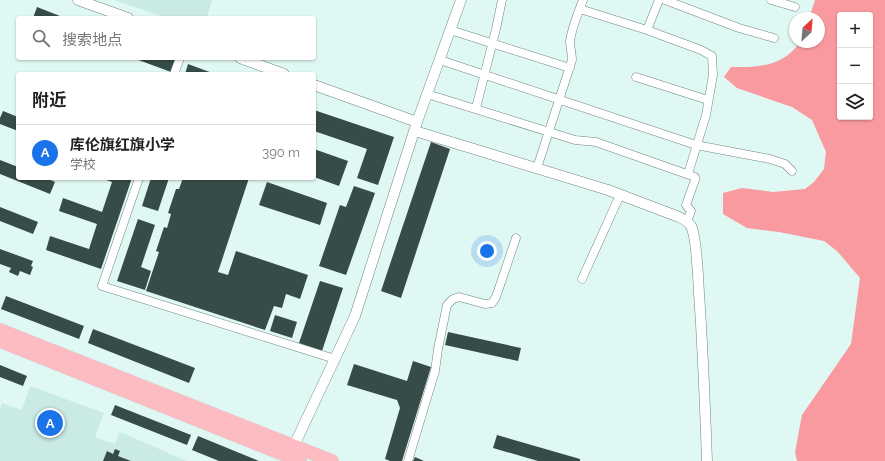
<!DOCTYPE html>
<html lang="zh">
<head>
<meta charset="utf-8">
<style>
  body { margin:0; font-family:Raleway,"Noto Sans SC",sans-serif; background:#f6f6f6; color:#222 }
  .controls { position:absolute; right:12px; top:12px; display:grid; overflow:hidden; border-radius:4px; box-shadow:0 1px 3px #0004 }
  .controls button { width:36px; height:36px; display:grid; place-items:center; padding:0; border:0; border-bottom:1px solid #e0e0e0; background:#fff; color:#222; font:20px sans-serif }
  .compass { position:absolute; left:789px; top:12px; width:36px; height:36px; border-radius:50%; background:#fff; box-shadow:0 1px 3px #0004; rotate:26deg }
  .you { position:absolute; left:487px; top:251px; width:14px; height:14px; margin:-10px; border:3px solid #fff; border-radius:50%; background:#1a73e8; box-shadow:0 0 0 6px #1a73e833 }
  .badge { display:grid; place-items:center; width:26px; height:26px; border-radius:50%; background:#1a73e8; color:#fff; font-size:13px; font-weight:700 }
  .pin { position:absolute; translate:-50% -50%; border:2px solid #fff; box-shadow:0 1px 4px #0006 }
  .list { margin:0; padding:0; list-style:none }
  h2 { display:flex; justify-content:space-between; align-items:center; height:52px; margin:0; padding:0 16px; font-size:17px }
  h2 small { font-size:13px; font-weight:400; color:#767676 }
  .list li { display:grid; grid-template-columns:26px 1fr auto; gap:12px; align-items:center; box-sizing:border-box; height:56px; padding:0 16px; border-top:1px solid #e0e0e0 }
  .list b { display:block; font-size:15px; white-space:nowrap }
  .list p { margin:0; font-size:13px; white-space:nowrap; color:#767676 }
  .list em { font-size:13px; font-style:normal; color:#767676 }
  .icon { flex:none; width:22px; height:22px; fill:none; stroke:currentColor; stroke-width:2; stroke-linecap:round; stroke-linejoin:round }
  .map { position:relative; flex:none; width:885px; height:461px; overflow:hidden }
  .search { position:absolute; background:#fff; box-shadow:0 1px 3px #0004; left:16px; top:16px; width:300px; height:44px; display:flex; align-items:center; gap:10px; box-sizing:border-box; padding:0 14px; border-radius:4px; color:#767676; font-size:15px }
  .panel { position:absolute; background:#fff; box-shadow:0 1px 3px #0004; left:16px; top:72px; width:300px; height:108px; border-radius:4px }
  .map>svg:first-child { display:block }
  .built { fill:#caeae6 }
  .forest { fill:#f999a0; fill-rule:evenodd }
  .building { fill:#374b48 }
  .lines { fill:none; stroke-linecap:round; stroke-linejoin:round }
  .minor-casing { stroke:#6e8480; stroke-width:9 }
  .tertiary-casing { stroke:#6e8480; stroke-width:11 }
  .primary-casing { stroke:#d5d6d6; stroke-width:14 }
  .minor { stroke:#fff; stroke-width:8 }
  .tertiary { stroke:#fff; stroke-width:10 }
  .primary { stroke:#fcbcc2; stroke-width:13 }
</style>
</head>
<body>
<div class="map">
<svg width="885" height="461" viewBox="0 0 885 461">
  <rect width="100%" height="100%" fill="#e0f8f4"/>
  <path class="built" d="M114 0H212L207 18H167Z
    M30 386 104 413 95 437 115 444 120 432 187 461H0V409L2 403 22 410Z"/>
  <path class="forest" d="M815 0H885V461H797L795 452 802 415 851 344 860 278 837 251 824 241 779 232 747 228 723 214V193L742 188 773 192 805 189 814 182 824 169 826 152 812 120 792 107 737 88 724 77 731 67C759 67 783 67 800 42H819V18H809ZM840 15H870V117H840Z"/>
  <path class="building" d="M37 7 65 18H33Z
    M133 58H169L175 60 171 72Z
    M188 64 215 74H185Z
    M314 110 394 137 378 185 357 178 367 149 314 131Z
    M3 111 18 117V131L0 124V118Z
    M431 142 450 149 401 298 381 291Z
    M314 149 348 161 339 186 314 177Z
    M0 160 18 167V178H46L55 182 50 194 0 174Z
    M101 178H132L101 269 46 250 50 236 89 249 97 224 59 211 63 198 102 212 112 182Z
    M151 178H169L158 211 142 206Z
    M183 178H249L218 272 228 275 236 251 308 275 300 299 286 294 282 308 274 306 265 330 146 291 159 252 156 251 164 227 167 228 171 214 168 213 176 189H179Z
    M267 182 327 203 320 225 259 205Z
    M354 186 375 193 346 275 319 266 340 205 346 207Z
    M0 207 38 222 33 234 0 221Z
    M138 219 155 225 141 267 151 271 145 290 117 281Z
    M0 249 33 261 31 266 33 267 30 275 20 271 18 276 9 272 11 268 0 264Z
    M320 281 343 288 322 351 299 343Z
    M6 296 84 326 79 339 1 309Z
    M275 315 297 322 292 338 270 331Z
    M93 329 195 368 189 383 88 343Z
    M448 332 521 348 518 361 445 345Z
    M413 361 431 367 402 461H390L385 459 400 408 397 400 347 385 354 364 407 381Z
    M0 365 27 376 23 386 0 377Z
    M115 405 191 435 187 445 111 415Z
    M497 435 580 459V461H538L493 448Z
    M198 436 259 461H219L192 450Z
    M115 449 120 451 118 456 131 461H103L107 451 113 454Z
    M415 457 424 461H413Z"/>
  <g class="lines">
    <defs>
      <path id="minor" d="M665 0 739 28 774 38
        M771 0 795 7
        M580 9 647 30 701 50 712 56 713 75 706 115 688 174
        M450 30 570 68
        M647 30 659 0
        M440 60 696 145 770 159 785 164 792 171
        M174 74 180 58
        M636 77 708 100
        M427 94 575 140 596 142 695 177V180L686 205 691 211 687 222
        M476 108 496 29 502 0
        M537 168 572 60C572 54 570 47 570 41 572 27 578 13 583 0
        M139 178 102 286 335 359
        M582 279 620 195
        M408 461 435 371 438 349 447 305 453 299 459 297 485 304 492 303 496 297 516 238"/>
      <path id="tertiary" d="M78 0 128 18
        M240 58 284 74
        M314 85 417 122
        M415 131 608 190 679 217C683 219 688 221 691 226 697 238 698 278 699 293 703 349 705 405 707 461
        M291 452 355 316 417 122 461 0"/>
      <path id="primary" d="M0 330 332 461
        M0 341 300 461"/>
    </defs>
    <use href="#minor" class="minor-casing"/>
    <use href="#tertiary" class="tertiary-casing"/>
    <use href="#primary" class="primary-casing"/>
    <use href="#minor" class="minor"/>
    <use href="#tertiary" class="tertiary"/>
    <use href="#primary" class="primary"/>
  </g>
</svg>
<div class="controls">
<button>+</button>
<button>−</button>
<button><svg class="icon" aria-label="layers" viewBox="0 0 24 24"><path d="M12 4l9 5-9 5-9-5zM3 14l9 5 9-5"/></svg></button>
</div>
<svg class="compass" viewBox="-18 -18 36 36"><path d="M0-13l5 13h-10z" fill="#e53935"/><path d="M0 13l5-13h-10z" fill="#767676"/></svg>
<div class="you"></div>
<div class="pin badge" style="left:50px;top:423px">A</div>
<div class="search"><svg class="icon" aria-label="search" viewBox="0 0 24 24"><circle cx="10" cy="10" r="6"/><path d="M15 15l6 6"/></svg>搜索地点</div>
<section class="panel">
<h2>附近<small></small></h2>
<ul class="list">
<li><span class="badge">A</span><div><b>库伦旗红旗小学</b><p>学校</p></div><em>390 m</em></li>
</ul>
</section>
</div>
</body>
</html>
